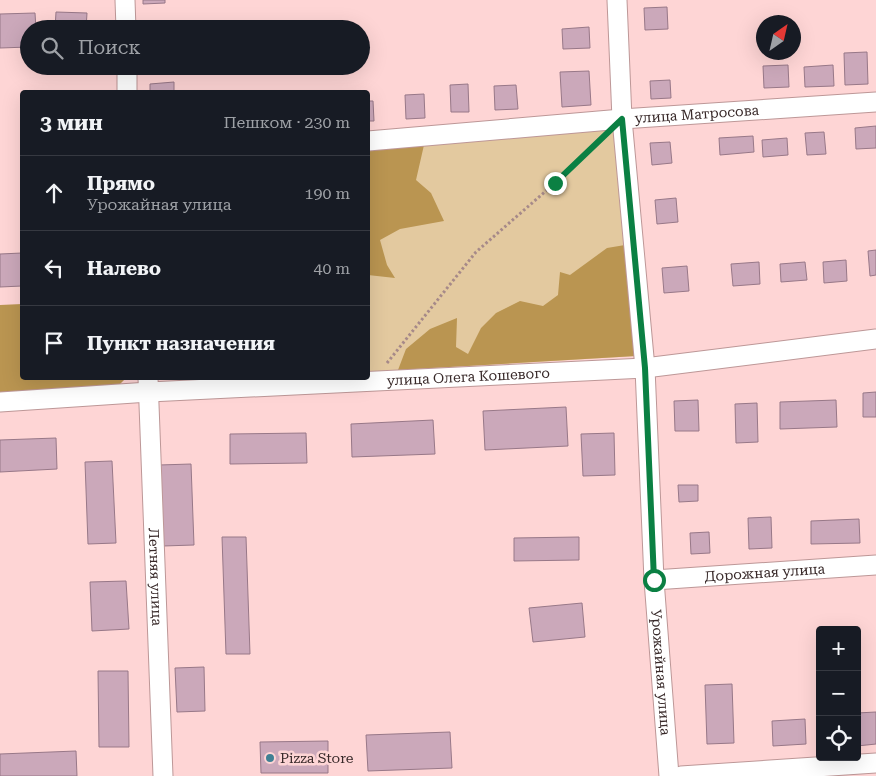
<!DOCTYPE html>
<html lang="ru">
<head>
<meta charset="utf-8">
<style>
  body { margin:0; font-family:"Roboto Serif",serif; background:#20242c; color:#f1f3f6 }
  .controls { position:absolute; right:15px; bottom:15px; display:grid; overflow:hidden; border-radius:5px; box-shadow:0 5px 20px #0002 }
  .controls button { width:45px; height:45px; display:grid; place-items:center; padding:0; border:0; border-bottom:1px solid #363941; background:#171b24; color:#f1f3f6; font:25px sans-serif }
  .compass { position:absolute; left:756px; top:15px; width:45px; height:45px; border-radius:50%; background:#171b24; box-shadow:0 5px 20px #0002; rotate:34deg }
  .stop { position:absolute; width:15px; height:15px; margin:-11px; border:4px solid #0b8043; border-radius:50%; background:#fff }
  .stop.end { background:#0b8043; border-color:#fff; box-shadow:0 1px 5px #0008 }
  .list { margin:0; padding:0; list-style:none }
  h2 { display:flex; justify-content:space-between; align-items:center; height:65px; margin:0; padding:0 20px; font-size:21px }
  h2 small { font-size:16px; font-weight:400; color:#9ea1a6 }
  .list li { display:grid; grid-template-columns:32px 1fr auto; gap:15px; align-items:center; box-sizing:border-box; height:75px; padding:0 20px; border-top:1px solid #363941 }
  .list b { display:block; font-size:19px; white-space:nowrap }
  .list p { margin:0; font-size:16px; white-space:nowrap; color:#9ea1a6 }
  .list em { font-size:16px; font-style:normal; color:#9ea1a6 }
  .icon { flex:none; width:28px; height:28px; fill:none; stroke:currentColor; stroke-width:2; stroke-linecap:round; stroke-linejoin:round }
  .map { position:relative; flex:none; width:876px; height:776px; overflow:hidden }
  .search { position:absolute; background:#171b24; box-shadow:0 5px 20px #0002; left:20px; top:20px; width:350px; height:55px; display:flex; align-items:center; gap:12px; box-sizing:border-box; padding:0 18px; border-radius:28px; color:#9ea1a6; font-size:19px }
  .panel { position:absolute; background:#171b24; box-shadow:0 5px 20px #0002; left:20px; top:90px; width:350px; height:290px; border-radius:5px }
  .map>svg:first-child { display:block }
  .green { fill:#e3c99f }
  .forest { fill:#ba9551 }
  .building { fill:#cba8ba; stroke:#987888 }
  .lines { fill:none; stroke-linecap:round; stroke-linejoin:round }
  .minor-casing { stroke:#bd9797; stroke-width:21 }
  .path { stroke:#a68989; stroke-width:3; stroke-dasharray:2.5 2.5; stroke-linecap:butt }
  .minor { stroke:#fff; stroke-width:19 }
  .route { stroke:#0b8043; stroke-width:6 }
  .poi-dot { fill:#408094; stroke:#fed5d5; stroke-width:2 }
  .labels { text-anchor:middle; stroke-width:5; stroke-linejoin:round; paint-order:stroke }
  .street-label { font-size:14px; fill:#382929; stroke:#fed5d5 }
  .poi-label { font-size:14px; fill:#382929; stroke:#fed5d5; text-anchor:start }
</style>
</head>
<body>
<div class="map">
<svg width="876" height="776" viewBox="0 0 876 776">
  <rect width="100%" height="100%" fill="#fed5d5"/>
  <path class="green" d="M614 129 636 356 368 372V150Z"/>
  <path class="forest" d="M424 145 416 180 431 193 444 221 400 229 380 240 387 265 395 278 368 275V150Z
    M625 245 636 356 398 370 406 349 430 329 457 318 456 347 468 354 481 328 496 313 520 301 543 306 558 295 560 272 570 275 607 248Z
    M22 304V378H126L120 384 0 394V305Z"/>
  <path class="building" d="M143 0H165V3L143 4Z
    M667 7 668 29 645 30 644 8Z
    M56 12 87 13 86 29H55Z
    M35 13 36 29H29V47L0 48V14Z
    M589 27 590 48 563 49 562 29Z
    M867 52 868 84 845 85 844 53Z
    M788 65 789 87 764 88 763 66Z
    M833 65 834 86 805 87 804 67Z
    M589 71 591 105 562 107 560 72Z
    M670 80 671 98 651 99 650 81Z
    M174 82V92H150V84Z
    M468 84 469 112H451L450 85Z
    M516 85 518 109 495 110 494 86Z
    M424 94 425 118 406 119 405 95Z
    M368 101H373L374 121H368Z
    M876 126V148L856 149 855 128Z
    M824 132 826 154 807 155 805 133Z
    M753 136 754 152 720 155 719 138Z
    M787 138 788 155 763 157 762 140Z
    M670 142 672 163 652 165 650 143Z
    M676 198 678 222 657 224 655 200Z
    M876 250V275L870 276 868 251Z
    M22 253V286L0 287V254Z
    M846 260 847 281 824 283 823 262Z
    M759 262 760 284 733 286 731 264Z
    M805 262 807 280 781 282 780 264Z
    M687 266 689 291 664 293 662 268Z
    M876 392V417H863V393Z
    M698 400 699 431H675L674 401Z
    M836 400 837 427 780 429V402Z
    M757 403 758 442 736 443 735 404Z
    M566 407 568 446 485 450 483 411Z
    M433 420 435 454 352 457 351 424Z
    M306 433 307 463 230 464V434Z
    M614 433 615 475 583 476 581 434Z
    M56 438 57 469 0 472V440Z
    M112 461 116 543 88 544 85 462Z
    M191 464 194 545 163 546 159 465Z
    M678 485H698V501L679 502Z
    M771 517 772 548 749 549 748 518Z
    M859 519 860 543 811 544V521Z
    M709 532 710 553 691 554 690 533Z
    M222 537H246L250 654H226Z
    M579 537V560L514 561V538Z
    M126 581 129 629 92 631 90 582Z
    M582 603 585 637 533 642 529 608Z
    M204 667 205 711 177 712 175 668Z
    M98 671H128L129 747H99Z
    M732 684 734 743 707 744 705 685Z
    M876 712V744L857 746V713Z
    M805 719 806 744 773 746 772 721Z
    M450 732 452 768 368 771 366 735Z
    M328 741V773H261L260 742Z
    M76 751 77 776H0V754Z"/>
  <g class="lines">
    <defs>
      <g id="minor">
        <path d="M125 0 126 29"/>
        <path id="s1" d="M617 0 622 119 645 368 654 580 669 776"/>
        <path d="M127 66V92"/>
        <path id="s2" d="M368 141 622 119 876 102"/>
        <path id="s3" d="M148 378 163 776"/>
        <path id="s4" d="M0 402 149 392 645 368 876 339"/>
        <path id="s5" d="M654 580 876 565"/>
        <path d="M681 776 876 763"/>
      </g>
    </defs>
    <use href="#minor" class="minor-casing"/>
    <path class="path" d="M387 363 476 252 555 183 603 137"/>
    <use href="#minor" class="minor"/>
  </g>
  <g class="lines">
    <path class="route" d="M555 183 622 119 645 368 654 580"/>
  </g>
  <circle class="poi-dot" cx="270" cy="758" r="5"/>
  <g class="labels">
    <g class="street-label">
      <text dy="5" stroke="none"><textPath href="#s2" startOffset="330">улица Матросова</textPath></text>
      <text dy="5" stroke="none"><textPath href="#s4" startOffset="469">улица Олега Кошевого</textPath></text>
      <text dy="5" stroke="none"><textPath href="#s5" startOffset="111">Дорожная улица</textPath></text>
      <text dy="5" stroke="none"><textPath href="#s3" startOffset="199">Летняя улица</textPath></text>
      <text dy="5" stroke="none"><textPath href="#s1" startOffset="674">Урожайная улица</textPath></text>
    </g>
    <g class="poi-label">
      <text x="280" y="763">Pizza Store</text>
    </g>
  </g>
</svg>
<div class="controls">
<button>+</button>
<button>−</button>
<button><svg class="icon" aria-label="locate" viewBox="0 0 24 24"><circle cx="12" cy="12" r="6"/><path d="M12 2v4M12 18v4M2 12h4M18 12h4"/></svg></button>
</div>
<svg class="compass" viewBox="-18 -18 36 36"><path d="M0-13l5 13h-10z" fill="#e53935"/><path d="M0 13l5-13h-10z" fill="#9ea1a6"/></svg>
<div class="stop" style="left:654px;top:580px"></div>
<div class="stop end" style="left:555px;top:183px"></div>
<div class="search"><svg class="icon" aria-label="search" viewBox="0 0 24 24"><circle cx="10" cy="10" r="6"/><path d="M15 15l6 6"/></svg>Поиск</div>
<section class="panel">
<h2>3 мин<small>Пешком · 230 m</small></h2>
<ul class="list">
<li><svg class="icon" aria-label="ahead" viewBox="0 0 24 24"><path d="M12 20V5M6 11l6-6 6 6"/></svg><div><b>Прямо</b><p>Урожайная улица</p></div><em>190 m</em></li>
<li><svg class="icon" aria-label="left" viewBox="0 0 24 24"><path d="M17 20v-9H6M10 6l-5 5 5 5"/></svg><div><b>Налево</b></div><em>40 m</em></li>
<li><svg class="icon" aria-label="arrive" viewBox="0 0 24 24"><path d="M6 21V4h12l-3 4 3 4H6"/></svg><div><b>Пункт назначения</b></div></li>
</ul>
</section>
</div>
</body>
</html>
